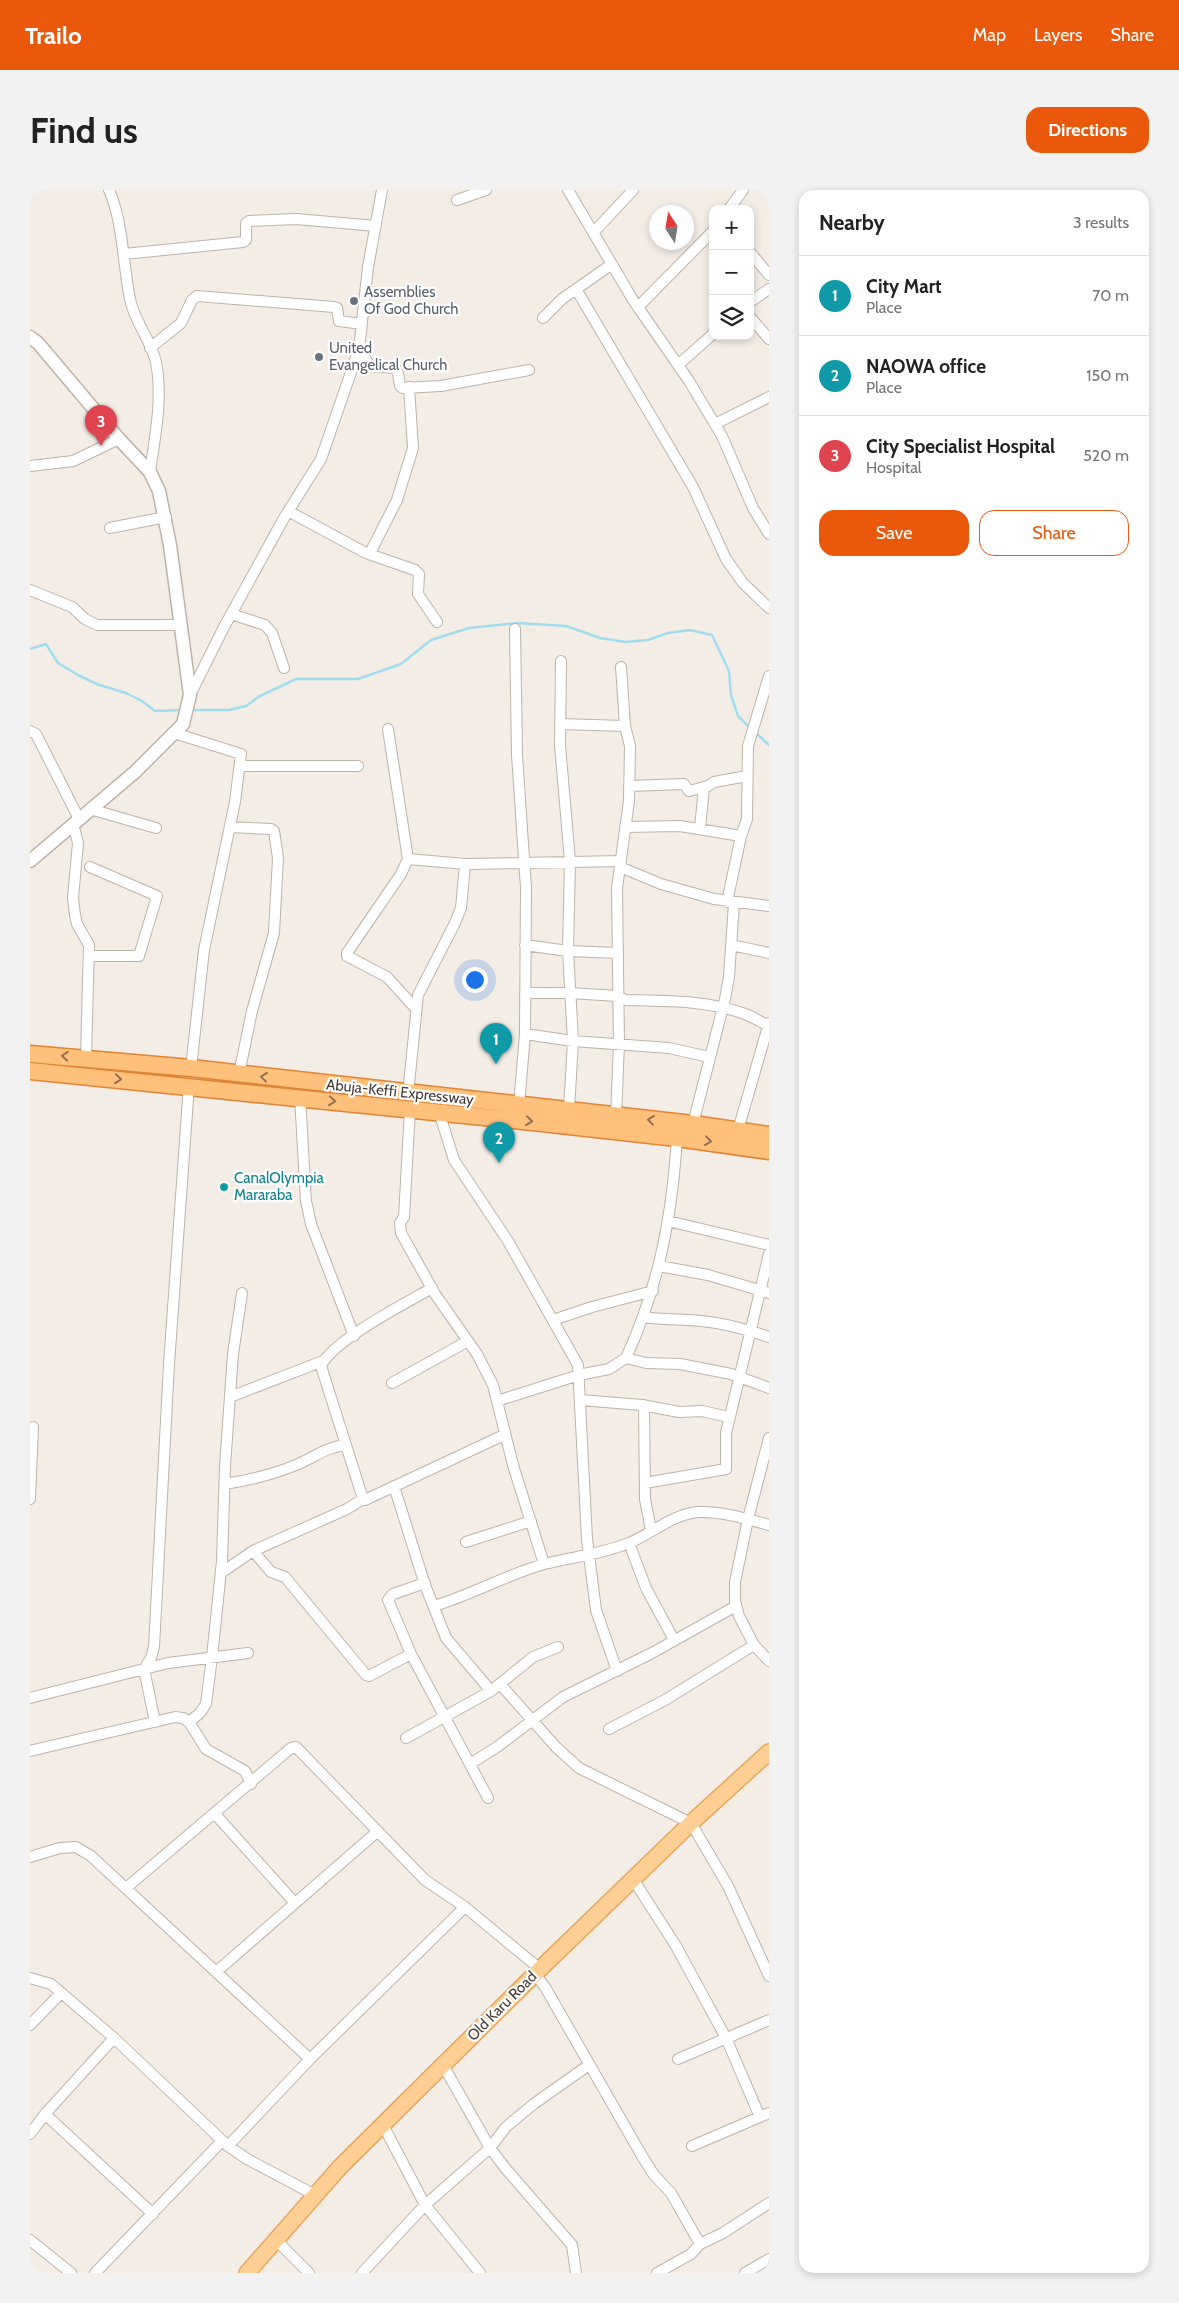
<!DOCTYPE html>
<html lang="en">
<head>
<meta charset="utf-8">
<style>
  body { margin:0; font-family:Cabin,sans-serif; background:#f2f2f2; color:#222 }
  .controls { position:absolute; right:15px; top:15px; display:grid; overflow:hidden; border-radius:10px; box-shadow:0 2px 8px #0003 }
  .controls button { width:45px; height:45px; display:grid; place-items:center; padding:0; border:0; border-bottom:1px solid #e0e0e0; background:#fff; color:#222; font:25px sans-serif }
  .compass { position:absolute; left:619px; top:15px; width:45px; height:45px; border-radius:50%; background:#fff; box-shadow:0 2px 8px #0003; rotate:348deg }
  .you { position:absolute; left:444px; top:789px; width:18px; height:18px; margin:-12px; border:4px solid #fff; border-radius:50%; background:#1a73e8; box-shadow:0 0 0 8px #1a73e833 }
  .badge { display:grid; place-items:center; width:32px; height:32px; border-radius:50%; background:#ea580c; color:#fff; font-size:16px; font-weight:700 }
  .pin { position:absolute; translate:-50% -41px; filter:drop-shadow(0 1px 2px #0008) }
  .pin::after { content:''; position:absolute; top:26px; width:18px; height:15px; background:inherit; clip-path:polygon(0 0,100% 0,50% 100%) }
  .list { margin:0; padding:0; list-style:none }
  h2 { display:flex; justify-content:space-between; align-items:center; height:65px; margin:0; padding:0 20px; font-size:21px }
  h2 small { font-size:16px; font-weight:400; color:#767676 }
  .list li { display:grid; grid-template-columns:32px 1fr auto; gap:15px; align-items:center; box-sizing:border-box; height:80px; padding:0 20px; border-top:1px solid #e0e0e0 }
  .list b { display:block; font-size:19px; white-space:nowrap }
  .list p { margin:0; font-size:16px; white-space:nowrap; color:#767676 }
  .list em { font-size:16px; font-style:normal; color:#767676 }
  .actions { display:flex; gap:10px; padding:15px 20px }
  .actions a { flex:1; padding:11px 0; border:1px solid #ea580c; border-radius:15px; text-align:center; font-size:18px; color:#ea580c }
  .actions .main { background:#ea580c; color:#fff }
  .icon { flex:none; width:28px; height:28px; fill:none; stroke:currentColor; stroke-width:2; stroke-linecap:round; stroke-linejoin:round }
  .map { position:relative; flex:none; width:739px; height:2083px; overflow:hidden; border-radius:15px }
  header { display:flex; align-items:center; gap:30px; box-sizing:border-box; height:70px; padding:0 25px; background:#ea580c; color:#fff }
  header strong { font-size:24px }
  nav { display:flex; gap:28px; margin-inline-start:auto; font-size:18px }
  .intro { display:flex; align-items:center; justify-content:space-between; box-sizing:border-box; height:120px; padding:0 30px }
  h1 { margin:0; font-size:35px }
  .button { padding:12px 22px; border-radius:15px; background:#ea580c; color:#fff; font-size:18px; font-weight:700 }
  main { display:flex; gap:30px; padding:0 30px }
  aside { flex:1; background:#fff; border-radius:15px; box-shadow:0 2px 8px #0003 }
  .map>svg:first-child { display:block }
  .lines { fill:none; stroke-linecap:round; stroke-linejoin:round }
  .stream { stroke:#a1ddf1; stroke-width:2.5 }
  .minor-casing { stroke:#beb3a8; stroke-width:12 }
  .tertiary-casing { stroke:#beb3a8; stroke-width:15 }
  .primary-casing { stroke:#e5a862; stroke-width:18 }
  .trunk-casing { stroke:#df8334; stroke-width:19 }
  .minor { stroke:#fff; stroke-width:10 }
  .tertiary { stroke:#fff; stroke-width:12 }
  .primary { stroke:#ffce92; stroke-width:15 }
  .trunk { stroke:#ffc07c; stroke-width:16 }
  .oneway { stroke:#907151 }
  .worship-dot { fill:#6b7280; stroke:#fff; stroke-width:2 }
  .culture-dot { fill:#0f9aa8; stroke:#fff; stroke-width:2 }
  .labels { text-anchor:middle; stroke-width:4.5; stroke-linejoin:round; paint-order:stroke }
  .worship-label { font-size:15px; fill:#5b616d; stroke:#fff; text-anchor:start }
  .street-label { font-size:15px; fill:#463c35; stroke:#fff }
  .culture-label { font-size:15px; fill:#0d838f; stroke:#fff; text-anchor:start }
</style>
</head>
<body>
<header>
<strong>Trailo</strong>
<nav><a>Map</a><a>Layers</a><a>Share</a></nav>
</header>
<div class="intro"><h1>Find us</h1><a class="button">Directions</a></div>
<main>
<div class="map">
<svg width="739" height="2083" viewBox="0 0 739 2083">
  <rect width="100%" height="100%" fill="#f3ede6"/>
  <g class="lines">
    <path class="stream" d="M0 459 16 454 28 473 48 485 69 495 96 503 112 511 125 521 153 520
      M161 520H199L216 516 230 506 266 489H328L371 474 401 450 439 438 487 433 536 436 570 448 595 452 618 450 638 443 660 440 682 445 699 481 701 505 708 526 720 538
      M726 543 739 555"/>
    <defs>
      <path id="minor" d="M79 0C93 31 93 75 100 109 104 131 121 150 126 172 133 209 125 246 120 282
        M538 0 603 110 659 191 692 246 723 318 739 344
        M427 10 456 0
        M699 19 713 0
        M564 42 603 0
        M720 62 739 85
        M94 64 213 52 216 50V33L219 31 266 29 346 36
        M546 99 663 297 696 369 713 393 739 418
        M720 112 739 99
        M608 117 683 41
        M720 127 739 149
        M513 128 532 109 582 74
        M120 158 151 133 162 110 167 106 304 117 307 118 309 131 332 134
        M329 159 340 176 365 178 368 183 370 196 373 198 411 196 499 180
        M648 175 683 144
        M685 234 739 207
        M0 276 43 271 89 249
        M258 321 336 363 385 380 389 384 388 404 407 432
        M80 338 136 327
        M340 363 367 310 383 258 379 197
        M0 400 42 417 55 429 67 435H151
        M201 424 235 435 242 443 254 478
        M485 439 487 565 496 698 495 844 489 915
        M531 471 530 555 540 671 538 761 543 851 539 920
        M160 505 194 437 254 328 291 269 329 159 338 77 352 0
        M530 534 595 536
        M358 539 378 669 371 684 317 763V766L357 787 386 819
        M0 541 6 544 49 629
        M144 543 211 564 205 612 174 760 161 878
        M210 576H328
        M599 596 654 594 659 601 678 596 684 592 717 586
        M60 619 126 638
        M43 634 48 653 43 708 45 725 47 734 59 755 56 868
        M200 637 241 639 244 641 248 668 244 743 222 821 209 884
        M595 637 650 636 711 646
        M670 638 674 597
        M378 669 435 674 591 671
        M590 677 631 694 684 709 739 716
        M697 712 711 646 717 629 718 556 739 486
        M495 755 538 761 588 763
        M701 755 739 763
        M59 766H109L127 706 60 677
        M495 803H539L588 806 595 810C636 811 676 810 715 824 723 827 731 832 739 836
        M495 844 543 851 639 858 679 867
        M378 904 388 805 424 735 431 718 435 674
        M270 907 276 1011 281 1034 324 1146
        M380 919 374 1027 370 1033 371 1043 405 1104 447 1164 463 1195 483 1275 514 1374
        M409 922 424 970 478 1051 548 1175 557 1349 566 1420 587 1481
        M586 926 589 854 587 698 599 611 600 556 595 536 591 477
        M663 934 695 809 699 787 704 713
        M708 940 739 833
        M638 1031 739 1055
        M629 1076 678 1085 739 1103
        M402 1098C376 1113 303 1150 291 1176L333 1309 335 1310 474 1245
        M613 1127C633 1130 652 1129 671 1131 694 1133 718 1140 739 1147
        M523 1130 562 1117 623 1101
        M596 1168C629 1096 642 1026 647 948
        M362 1193 438 1151
        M200 1207 293 1171
        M550 1210 612 1215 649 1222 672 1221 699 1227
        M467 1211 549 1185 579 1179 596 1168 616 1173 650 1174 701 1184 739 1198
        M614 1215 615 1309 621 1340
        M739 1248 718 1329 705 1392V1411L709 1426 724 1455 739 1471
        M615 1293 696 1279V1243L739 1064
        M195 1294C220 1290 242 1285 266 1275 283 1268 296 1257 315 1255
        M364 1296 395 1395 416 1448 461 1501
        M0 1309 3 1237
        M436 1352 501 1331
        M599 1353 616 1398 644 1450
        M223 1361 241 1382 255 1387 336 1485 339 1486 381 1464
        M191 1383 223 1361 317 1319 333 1309
        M395 1393 363 1404 358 1410 381 1464 458 1608
        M404 1416C441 1405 476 1385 514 1374 542 1367 572 1364 599 1353 621 1344 643 1324 668 1322 691 1321 717 1329 739 1335
        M470 1494 526 1557 549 1578 661 1633 698 1696 739 1786
        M0 1508 138 1473 218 1463
        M125 1532 114 1479 121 1468 124 1457 139 1174 159 895
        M159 1532 170 1523 176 1514 182 1467 192 1371 195 1276 203 1164 212 1103
        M579 1539 635 1510 724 1455
        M376 1548 461 1501 503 1467 528 1457
        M0 1561 145 1527 153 1528 159 1532 176 1559 215 1581 221 1594
        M440 1574 467 1557 533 1507 622 1463 706 1416
        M185 1624 265 1713
        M0 1667 30 1658 46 1657 61 1666 280 1869
        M603 1689 646 1756 696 1848 730 1927
        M96 1698 261 1558 266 1557 395 1690 435 1717 510 1779
        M186 1782 348 1641
        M505 1784 515 1797 612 1966 624 1985 641 2003 670 2054
        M0 1788 21 1794 84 1848 198 1956 217 1969 287 2006
        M0 1835 31 1803
        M648 1869 739 1830
        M413 1875 460 1958 476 1979 542 2055 546 2083
        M15 1924 123 2024
        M353 1935 395 2015 450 2083
        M0 1944 15 1924 84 1848
        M198 1956 280 1869 435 1717
        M662 1956 739 1923
        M0 2050 41 2083
        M247 2051 279 2083
        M65 2083 192 1951
        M332 2083 395 2015 460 1958 476 1937 505 1913 559 1875
        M627 2083 661 2064 670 2054 693 2043 739 2013
        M715 2083 739 2069"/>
      <path id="tertiary" d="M0 147 8 153 89 249 120 282 129 301 140 355 160 505 153 534 105 582 0 671"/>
      <path id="primary" d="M217 2083 310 1977 510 1779 661 1633 739 1562"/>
      <path id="trunk" d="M0 864 161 878 663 934 739 945
        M0 881 512 933 647 948 739 961"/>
    </defs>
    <use href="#minor" class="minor-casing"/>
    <use href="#tertiary" class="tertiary-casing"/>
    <use href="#primary" class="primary-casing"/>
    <use href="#trunk" class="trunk-casing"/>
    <use href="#minor" class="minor"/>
    <use href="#tertiary" class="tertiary"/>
    <use href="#primary" class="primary"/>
    <use href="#trunk" class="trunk"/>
  </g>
  <defs><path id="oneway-chevron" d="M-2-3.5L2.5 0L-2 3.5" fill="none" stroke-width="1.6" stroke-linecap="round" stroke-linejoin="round" transform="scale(1.25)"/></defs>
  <g class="oneway">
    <use href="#oneway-chevron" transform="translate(35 866) rotate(-176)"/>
    <use href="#oneway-chevron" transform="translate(234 887) rotate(-173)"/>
    <use href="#oneway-chevron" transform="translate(88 889) rotate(6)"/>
    <use href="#oneway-chevron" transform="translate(302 911) rotate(6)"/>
    <use href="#oneway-chevron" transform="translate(621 930) rotate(-173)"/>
    <use href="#oneway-chevron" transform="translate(499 931) rotate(6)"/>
    <use href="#oneway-chevron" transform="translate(678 951) rotate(7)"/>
  </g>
  <g class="worship-dot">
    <circle cx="324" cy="111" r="5"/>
    <circle cx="289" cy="167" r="5"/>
  </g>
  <circle class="culture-dot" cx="194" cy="997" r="5"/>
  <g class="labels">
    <g class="worship-label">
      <text x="334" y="107">Assemblies<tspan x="334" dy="17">Of God Church</tspan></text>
      <text x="299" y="163">United<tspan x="299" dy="17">Evangelical Church</tspan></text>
    </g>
    <g class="street-label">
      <text transform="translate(370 902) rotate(6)" y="5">Abuja-Keffi Expressway</text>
      <text transform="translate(472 1816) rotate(-45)" y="5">Old Karu Road</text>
    </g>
    <g class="culture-label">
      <text x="204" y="993">CanalOlympia<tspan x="204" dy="17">Mararaba</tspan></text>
    </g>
  </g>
</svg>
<div class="controls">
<button>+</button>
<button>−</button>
<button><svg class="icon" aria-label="layers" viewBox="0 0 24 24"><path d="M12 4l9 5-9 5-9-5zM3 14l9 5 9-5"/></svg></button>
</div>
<svg class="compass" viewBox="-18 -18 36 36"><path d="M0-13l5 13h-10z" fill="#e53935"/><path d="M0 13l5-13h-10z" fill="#767676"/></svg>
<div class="you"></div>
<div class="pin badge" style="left:466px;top:874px;background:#0f9aa8">1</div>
<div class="pin badge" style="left:469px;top:973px;background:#0f9aa8">2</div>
<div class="pin badge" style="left:71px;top:256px;background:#e0444e">3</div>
</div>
<aside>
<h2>Nearby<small>3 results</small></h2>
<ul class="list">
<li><span class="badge" style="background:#0f9aa8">1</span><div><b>City Mart</b><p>Place</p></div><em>70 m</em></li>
<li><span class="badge" style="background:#0f9aa8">2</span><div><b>NAOWA office</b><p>Place</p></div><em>150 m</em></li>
<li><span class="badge" style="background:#e0444e">3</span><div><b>City Specialist Hospital</b><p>Hospital</p></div><em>520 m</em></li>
</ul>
<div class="actions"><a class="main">Save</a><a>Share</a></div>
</aside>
</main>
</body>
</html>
